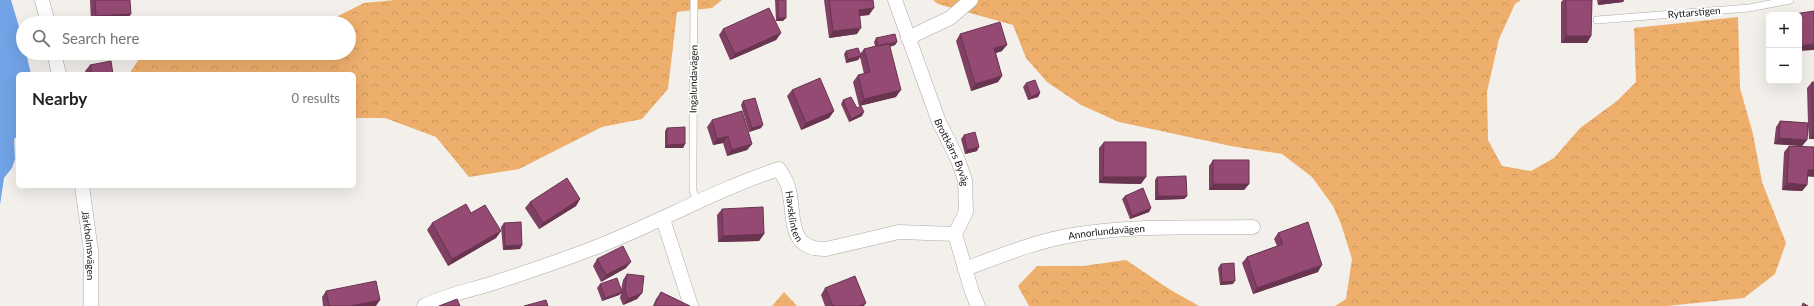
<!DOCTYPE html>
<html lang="en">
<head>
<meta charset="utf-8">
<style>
  body { margin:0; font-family:Lato,sans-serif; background:#f6f6f6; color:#222 }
  .controls { position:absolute; right:12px; top:12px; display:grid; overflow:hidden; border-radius:6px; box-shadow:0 4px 16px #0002 }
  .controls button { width:36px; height:36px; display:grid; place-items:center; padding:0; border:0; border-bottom:1px solid #e0e0e0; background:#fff; color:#222; font:20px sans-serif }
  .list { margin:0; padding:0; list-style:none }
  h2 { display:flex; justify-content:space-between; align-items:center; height:52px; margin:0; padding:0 16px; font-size:17px }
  h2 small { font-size:13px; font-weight:400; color:#767676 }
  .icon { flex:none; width:22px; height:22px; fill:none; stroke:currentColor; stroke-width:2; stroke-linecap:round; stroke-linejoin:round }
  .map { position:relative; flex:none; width:1814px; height:306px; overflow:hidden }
  .search { position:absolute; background:#fff; box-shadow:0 4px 16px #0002; left:16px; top:16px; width:340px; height:44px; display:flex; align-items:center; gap:10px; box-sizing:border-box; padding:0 14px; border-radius:22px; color:#767676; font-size:15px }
  .panel { position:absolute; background:#fff; box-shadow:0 4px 16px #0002; left:16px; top:72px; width:340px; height:116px; border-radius:6px }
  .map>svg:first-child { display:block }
  .forest { fill:url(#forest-crowns) }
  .water { fill:#71a3e6 }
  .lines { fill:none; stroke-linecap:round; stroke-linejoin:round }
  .lane-casing { stroke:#aca9a6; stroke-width:8 }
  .street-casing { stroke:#aca9a6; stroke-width:15 }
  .lane { stroke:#fff; stroke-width:7 }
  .street { stroke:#fff; stroke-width:14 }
  .wall { fill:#7f4063 }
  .shaded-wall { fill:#683450 }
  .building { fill:#944a73; stroke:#683450 }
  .labels { text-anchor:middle; stroke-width:4; stroke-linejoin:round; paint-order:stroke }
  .street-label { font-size:10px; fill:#181716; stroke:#fff }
</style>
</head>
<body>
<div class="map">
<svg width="1814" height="306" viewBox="0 0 1814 306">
  <defs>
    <pattern id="forest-crowns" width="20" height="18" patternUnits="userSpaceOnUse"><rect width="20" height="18" fill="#eeaf6c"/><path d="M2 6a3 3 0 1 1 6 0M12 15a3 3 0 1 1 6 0" fill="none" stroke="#cb965d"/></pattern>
  </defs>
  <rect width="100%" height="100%" fill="#f3f0ec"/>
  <path class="forest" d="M395 0H722L712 8 677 12 668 89 642 119 602 127 519 169 469 177 436 137 385 118H354V74H131V71L143 53H349V23H324L364 3Z
    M933 0H1521L1515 4 1499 39 1487 92 1488 140 1502 166 1531 171 1554 158 1580 128 1617 101 1636 82 1634 28 1738 17 1740 88 1753 134 1762 182 1786 243 1775 274 1744 298 1667 306H1335L1346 299 1352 259 1341 224 1333 206 1312 177 1282 154 1231 146 1119 122 1081 105 1047 82 1026 58 1013 25 938 4Z
    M1126 260 1169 289 1199 306H1029L1018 286 1037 266H1083Z
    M784 292 797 306H772Z"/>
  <path class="water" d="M0 0H11L23 40V53H26L31 74H18V136L14 139 15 159 12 168 4 178 0 205Z"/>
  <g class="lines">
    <defs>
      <path id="lane" d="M694 0 693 158V191L697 201
        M1597 20 1749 8 1790 0"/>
      <g id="street">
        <path d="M42 0 48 23"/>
        <path id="s1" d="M895 0 939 122 958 160 965 180 966 212 955 234 972 292 978 306"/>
        <path d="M908 38 950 18 971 0"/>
        <path d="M54 53 59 74"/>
        <path id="s2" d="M82 186 91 251V306"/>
        <path d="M663 219 691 306"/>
        <path id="s3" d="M965 269C1000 256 1036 241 1073 235 1132 225 1193 228 1253 227"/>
        <path id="s4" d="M424 306C443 296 467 291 487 285 522 274 557 262 591 249 655 225 714 190 779 169 782 174 786 180 788 186 796 213 785 250 826 249L899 232 955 234"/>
      </g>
    </defs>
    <use href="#lane" class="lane-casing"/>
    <use href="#street" class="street-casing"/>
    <use href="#lane" class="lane"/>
    <use href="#street" class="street"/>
  </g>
  <path class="wall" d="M90 0H130L127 20 91 22Z
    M775 0H786L783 21H776Z
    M824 0H873L869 15 860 16 857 34 829 38Z
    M1563 0H1592L1591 36 1587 43H1561V2Z
    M1597 0H1624L1623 2 1598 5Z
    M723 29 781 33 776 40 730 60 719 35Z
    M960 34 1002 51 996 53 1002 76 998 82 971 91 956 41Z
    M876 38 897 42 895 45 890 47 896 97 859 106 853 82 858 75 864 74 860 57 858 60 846 63 844 54 846 51 860 54 864 49 875 46 874 42Z
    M90 65 113 74H86L85 71Z
    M1812 82H1814V139H1809L1808 125 1807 140 1802 146 1807 177V185L1802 191 1782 190 1784 152 1789 146H1802L1774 144 1776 127 1780 121 1808 123 1807 88Z
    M1026 83 1040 93 1038 97 1028 100 1023 87Z
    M792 90 834 111 829 118 801 130 787 96Z
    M843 100 857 108 862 116 849 122 841 104Z
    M743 101 761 128 749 132 741 105Z
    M712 120 752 144 747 150 727 156 723 143 713 145 707 127Z
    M667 128 685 144 683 148H665V131Z
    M964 135 977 151 965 154 961 139Z
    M1104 142 1141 184 1099 183V148Z
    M1213 160 1249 184 1244 190H1209V166Z
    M1157 177 1187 196 1184 199 1155 200V180Z
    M1125 196 1151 208 1149 212 1130 219 1122 199Z
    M580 199 576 206 539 229 525 208 530 202Z
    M722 209 764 234 759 241 718 242 717 215Z
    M471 213 501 231 496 238 448 266 427 230 432 223Z
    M504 223 522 245 520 249 503 250 501 227Z
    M1278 233 1318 272 1253 294 1242 263 1247 257 1277 246 1274 239Z
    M597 259 626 268 601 282 593 266Z
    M1221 264 1233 284 1220 285 1218 268Z
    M627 274 642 293 637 299 623 305 620 298 621 293 619 295 602 301 597 288 600 284 621 290 623 280Z
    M825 288 864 306H825L821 295Z
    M326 291 376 306H323L322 297Z
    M661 292 690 306H653L656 299Z"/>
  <path class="shaded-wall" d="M1602 0H1624L1623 2 1598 5Z
    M874 8 869 15 855 16 859 10Z
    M131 14 127 20 91 22 96 16Z
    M778 18H786L783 21H776Z
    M861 28 857 34 829 38 833 31Z
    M781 33 776 40 730 60 735 54Z
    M1566 36H1591L1587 43H1561Z
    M897 42 895 45 876 50 878 47Z
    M1814 44V50L1799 51V46Z
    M1007 45 1002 51 990 55 994 48Z
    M861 56 858 60 846 63 848 59Z
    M1002 76 998 82 971 91 975 84Z
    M901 90 896 97 859 106 864 99Z
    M1040 93 1038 97 1028 100 1031 97Z
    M834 111 829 118 801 130 806 123Z
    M864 112 862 116 849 122 851 119Z
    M763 125 761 128 749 132 752 128Z
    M1813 133H1814V139H1809Z
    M728 136 723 143 713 145 717 139Z
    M1779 138 1807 140 1802 146 1774 144Z
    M685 144 683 148H665L667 145Z
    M752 144 747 150 727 156 732 150Z
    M979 147 977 151 965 154 967 150Z
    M1808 170H1814V177L1803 176Z
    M1103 177H1146L1141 184 1099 183Z
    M1787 183 1807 185 1802 191 1782 190Z
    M1213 184H1249L1244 190H1209Z
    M1158 196H1187L1184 199 1155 200Z
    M580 199 576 206 539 229 543 223Z
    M1151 208 1149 212 1130 219 1132 216Z
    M501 231 496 238 448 266 452 259Z
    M764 234 759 241 718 242 723 236Z
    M522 245 520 249 503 250 505 246Z
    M631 262 626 268 601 282 606 275Z
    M1322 265 1318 272 1253 294 1257 288Z
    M1235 281 1233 284 1220 285 1222 282Z
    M622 292 619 295 602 301 605 298Z
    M642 293 637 299 623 305 628 299Z
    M380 300 376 306H350Z
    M866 303 864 306H859Z"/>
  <path class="building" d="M95 0H130L131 14 96 16Z
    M778 0H786V18H778Z
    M829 0H873L874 8 859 10 861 28 833 31Z
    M1566 0H1592L1591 36H1566Z
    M769 8 781 33 735 54 723 29Z
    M1814 11V44L1799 46V15H1794V14Z
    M1000 22 1007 45 994 48 1002 76 975 84 960 34Z
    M895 34 897 42 878 46 876 38Z
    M889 43 901 90 864 99 858 75 870 72 864 49Z
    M858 48 861 56 848 59 846 51Z
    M111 61 113 74H92L90 65Z
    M820 78 834 111 806 123 792 90Z
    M1035 80 1040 93 1031 97 1026 83Z
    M1812 82H1814V133H1813Z
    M851 97 857 108 861 106 864 112 851 119 843 100Z
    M755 98 763 125 752 128 743 101Z
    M742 111 752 144 732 150 728 136 717 139 712 120Z
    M1780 121 1808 123 1807 140 1779 138Z
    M685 127V144L667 145V128Z
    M975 132 979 147 967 150 964 135Z
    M1104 142H1146V177H1103Z
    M1789 146 1814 147V170H1808L1807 185 1787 183Z
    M1213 160H1249V184H1213Z
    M1186 176 1187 196H1158L1157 177Z
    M567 178 580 199 543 223 530 202Z
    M1143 188 1151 208 1132 216 1125 196Z
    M466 204 471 213 485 205 501 231 452 259 432 223Z
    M763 207 764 234 723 236 722 209Z
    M521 222 522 245 505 246 504 223Z
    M1308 222 1322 265 1257 288 1247 257 1283 244 1278 233Z
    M623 246 631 262 606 275 597 259Z
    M1234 263 1235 281 1222 282 1221 264Z
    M627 274 644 276 642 293 628 299 625 291Z
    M855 276 866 303 859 306H833L825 288Z
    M617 278 622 292 605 298 600 284Z
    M376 281 380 300 350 306H329L326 291Z
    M661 292 690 306H654Z
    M457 299 460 306H439Z
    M546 300 548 306H524Z
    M1803 303 1808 306H1802Z"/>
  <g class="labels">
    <g class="street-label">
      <text transform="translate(1694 12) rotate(-5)" y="4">Ryttarstigen</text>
      <text transform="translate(693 79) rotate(-89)" y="4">Ingalundavägen</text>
      <text dy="4" stroke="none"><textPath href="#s1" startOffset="163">Brottkärrs Byväg</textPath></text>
      <text dy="4" stroke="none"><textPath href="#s4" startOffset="431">Havsklinten</textPath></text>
      <text dy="4" stroke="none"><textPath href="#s3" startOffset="147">Annorlundavägen</textPath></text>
      <text dy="4" stroke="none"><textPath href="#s2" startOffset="60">Järkholmsvägen</textPath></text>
    </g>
  </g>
</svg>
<div class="controls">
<button>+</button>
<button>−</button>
</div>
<div class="search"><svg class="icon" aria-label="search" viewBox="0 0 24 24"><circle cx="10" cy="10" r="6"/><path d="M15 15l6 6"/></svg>Search here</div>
<section class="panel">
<h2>Nearby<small>0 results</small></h2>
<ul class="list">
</ul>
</section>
</div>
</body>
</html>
